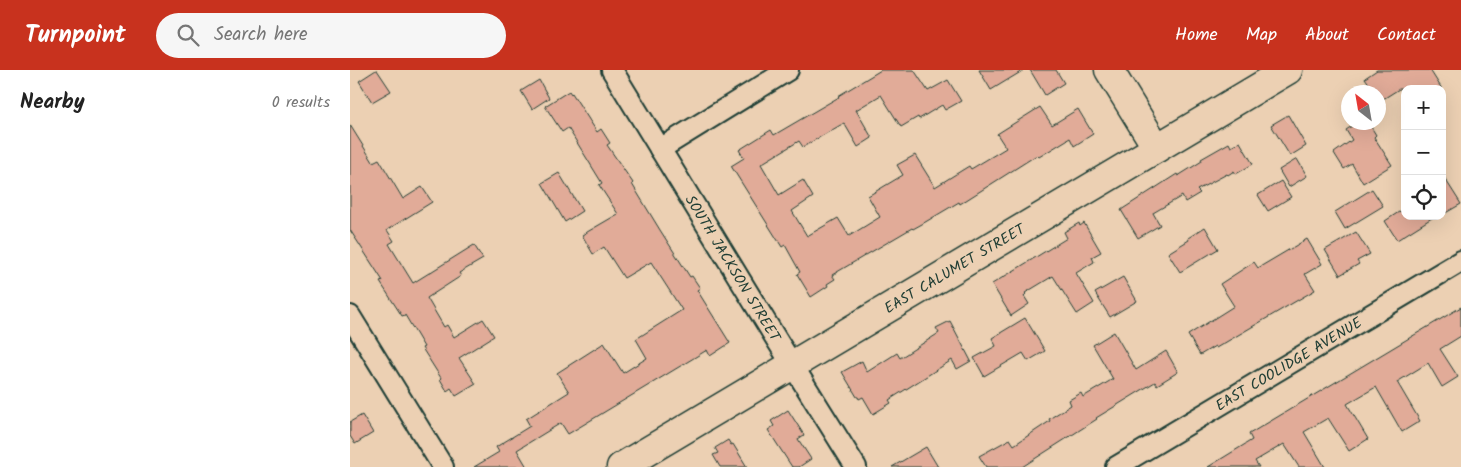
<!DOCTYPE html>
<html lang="en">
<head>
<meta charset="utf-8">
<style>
  body { margin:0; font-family:Kalam,sans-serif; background:#f6f6f6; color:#222 }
  .controls { position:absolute; right:15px; top:15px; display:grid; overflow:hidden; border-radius:10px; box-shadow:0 5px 20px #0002 }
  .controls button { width:45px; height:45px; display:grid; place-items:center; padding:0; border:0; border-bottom:1px solid #e0e0e0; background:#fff; color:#222; font:25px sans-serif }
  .compass { position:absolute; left:991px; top:15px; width:45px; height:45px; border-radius:50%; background:#fff; box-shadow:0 5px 20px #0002; rotate:329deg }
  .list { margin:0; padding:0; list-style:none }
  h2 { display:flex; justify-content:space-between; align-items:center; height:65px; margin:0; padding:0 20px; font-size:21px }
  h2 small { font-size:16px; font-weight:400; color:#767676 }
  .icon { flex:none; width:28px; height:28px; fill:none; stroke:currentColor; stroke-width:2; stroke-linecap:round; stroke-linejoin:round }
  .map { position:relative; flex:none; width:1111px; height:397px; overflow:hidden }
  header { display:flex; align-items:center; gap:30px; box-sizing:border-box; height:70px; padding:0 25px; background:#c8321e; color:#fff }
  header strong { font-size:24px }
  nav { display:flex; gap:28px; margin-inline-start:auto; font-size:18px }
  .search { width:350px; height:45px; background:#f6f6f6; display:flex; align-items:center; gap:12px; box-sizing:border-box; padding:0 18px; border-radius:28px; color:#767676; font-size:19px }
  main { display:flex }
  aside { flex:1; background:#fff }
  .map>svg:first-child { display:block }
  .building { fill:#e1ab98; stroke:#1f3d34 }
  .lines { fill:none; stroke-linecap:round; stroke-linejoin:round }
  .street-casing { stroke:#1f3d34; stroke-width:24 }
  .secondary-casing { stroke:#1f3d34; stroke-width:31 }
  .street { stroke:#ecd0b3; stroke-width:20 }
  .secondary { stroke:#ecd0b3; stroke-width:28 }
  .labels { text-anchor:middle; stroke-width:4; stroke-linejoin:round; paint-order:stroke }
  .street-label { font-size:15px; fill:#1f3d34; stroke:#ecd0b3 }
</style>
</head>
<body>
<header>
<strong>Turnpoint</strong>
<div class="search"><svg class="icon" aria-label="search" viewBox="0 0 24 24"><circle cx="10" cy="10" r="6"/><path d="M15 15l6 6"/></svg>Search here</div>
<nav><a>Home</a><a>Map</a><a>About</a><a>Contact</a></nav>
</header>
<main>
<aside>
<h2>Nearby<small>0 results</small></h2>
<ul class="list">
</ul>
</aside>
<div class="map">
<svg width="1111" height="397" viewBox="0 0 1111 397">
  <rect width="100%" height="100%" fill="#ecd0b3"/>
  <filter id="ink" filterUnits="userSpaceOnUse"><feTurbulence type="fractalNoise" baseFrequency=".02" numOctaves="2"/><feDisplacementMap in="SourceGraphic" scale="10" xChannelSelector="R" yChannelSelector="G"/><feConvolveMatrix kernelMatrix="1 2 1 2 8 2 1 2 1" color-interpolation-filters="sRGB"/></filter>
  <g filter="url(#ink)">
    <path class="building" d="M26 0H27L41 21 22 32 9 11Z
      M531 0H564L578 21 598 10 611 31 595 40 592 35 569 49 568 47 551 57 531 25 506 40 522 68 508 77 494 53 453 77 449 71 411 94 429 125 453 110 463 127 442 141 457 166 488 148 499 166 530 147 518 126 553 105 547 95 565 85 585 117 619 96 621 99 656 78 647 64 690 37 702 55 728 39 743 64 724 76 720 68 689 87 687 85 610 134 609 132 572 154 563 159 562 158 482 205 485 209 477 214 478 216 461 227 447 204 450 202 435 175 432 177 381 96 394 88 389 80 421 60 424 65 489 27 488 26Z
      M629 0H674L641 20Z
      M680 0H706L714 13 695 25Z
      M1027 0H1080L1092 19H1049L1030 31 1028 28V22H1025L1015 8Z
      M189 10 199 28 182 39 171 21Z
      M219 21 221 24 222 23 247 62 251 59 260 73 257 75 283 113 282 114 310 160 340 207 342 206 350 218 347 220 380 273 360 286 357 280 218 364 211 353 167 380 177 397H124L149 382 146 377 180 356 176 349 219 322 207 303 254 273 273 303 297 288 286 269 332 240 301 192 274 208 254 177 243 184 232 165 268 144 249 115 252 113 218 58 212 62 195 36Z
      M938 45 956 76 940 86 921 55Z
      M1008 52H1018L1026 65 1024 67 1042 95 1013 113 1002 94 994 99 984 83 1002 70 996 60Z
      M0 55 23 92 29 89 53 129 72 117 82 132 37 160 44 171 39 174 63 213 124 175 133 189 109 203 111 206 77 228 94 257 97 255 104 267 133 249 144 266 109 288 126 314 106 326 101 318 97 321 90 309 91 308 72 278 74 277 55 245 52 246 30 212 33 211 0 160Z
      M890 72 903 94 886 104 884 101 878 105 877 104 847 120 850 123 835 132 832 126 803 143 810 155 788 168 771 140 827 104 828 106 852 91 851 89 879 73 881 77Z
      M947 89 957 106 939 117 929 100Z
      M209 103 232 141 215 152 192 113Z
      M1092 104 1111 134 1092 145Z
      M931 111 941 127 918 141 908 125Z
      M1022 119 1033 136 995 159 985 142Z
      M1055 138V146H1085L1047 170 1035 151Z
      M729 153 730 156 734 153 751 182 742 187 744 192 726 203 744 233 727 244 703 206 675 223 676 224 674 226 679 234 661 246 642 214 717 168 714 162Z
      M855 157 868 179 830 202 818 183 839 170 838 168Z
      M1006 162 1020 184 1007 191 1009 194 990 205 975 180Z
      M957 169 972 194 955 204 965 220 866 278 865 276 850 285 838 265 884 236 870 214 904 192 908 198Z
      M773 207 787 231 760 247 745 223Z
      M1111 237V266L1090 279 1108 307 1092 317 1078 293 1047 312 1070 351 1052 362 1026 317 997 334 1018 369 999 381 978 348 954 362 975 397H949L934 374 905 391 909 397H858L902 370 899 364Z
      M675 248 695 281 678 291 673 283 634 306 624 288 646 276 642 268Z
      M600 251 621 291 607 299 602 290 539 330 541 333 523 344 513 327 509 329 508 327H507L492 302 512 291 517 302 547 283 550 288 589 263 586 258Z
      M764 262 786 300 816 281 828 302 807 315 805 312 746 348 747 349 672 397H636L629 386 660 369 664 375 700 351 699 349 721 335 719 330 731 323 733 327 763 309 743 275Z
      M438 340 454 365 448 369 461 389 449 397H442L418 360 424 356 421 351Z
      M12 345 23 363 5 374 0 366V352Z
      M378 370 381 375 383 374 397 397H370L363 385 368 383 365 378Z
      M576 377 588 397H542Z"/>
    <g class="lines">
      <defs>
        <g id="street">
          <path id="s1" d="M262 0 428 272 506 397"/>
          <path d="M310 79 438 0"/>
          <path d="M0 246 93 397"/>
          <path id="s2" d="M766 397 1111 191"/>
        </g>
        <g id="secondary">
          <path d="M759 0 807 78"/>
          <path id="s3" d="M271 397 938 0"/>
        </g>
      </defs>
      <use href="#street" class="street-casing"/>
      <use href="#secondary" class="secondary-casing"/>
      <use href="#street" class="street"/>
      <use href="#secondary" class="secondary"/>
    </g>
  </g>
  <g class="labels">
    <g class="street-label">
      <text dy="5" stroke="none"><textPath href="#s1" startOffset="232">SOUTH JACKSON STREET</textPath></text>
      <text dy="5" stroke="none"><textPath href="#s3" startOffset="388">EAST CALUMET STREET</textPath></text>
      <text dy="5" stroke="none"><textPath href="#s2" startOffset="201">EAST COOLIDGE AVENUE</textPath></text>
    </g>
  </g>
</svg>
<div class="controls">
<button>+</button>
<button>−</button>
<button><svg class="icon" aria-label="locate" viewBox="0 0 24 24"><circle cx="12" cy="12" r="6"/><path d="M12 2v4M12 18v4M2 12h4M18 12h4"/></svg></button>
</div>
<svg class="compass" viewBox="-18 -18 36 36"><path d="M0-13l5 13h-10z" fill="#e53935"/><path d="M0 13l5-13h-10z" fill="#767676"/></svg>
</div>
</main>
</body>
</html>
